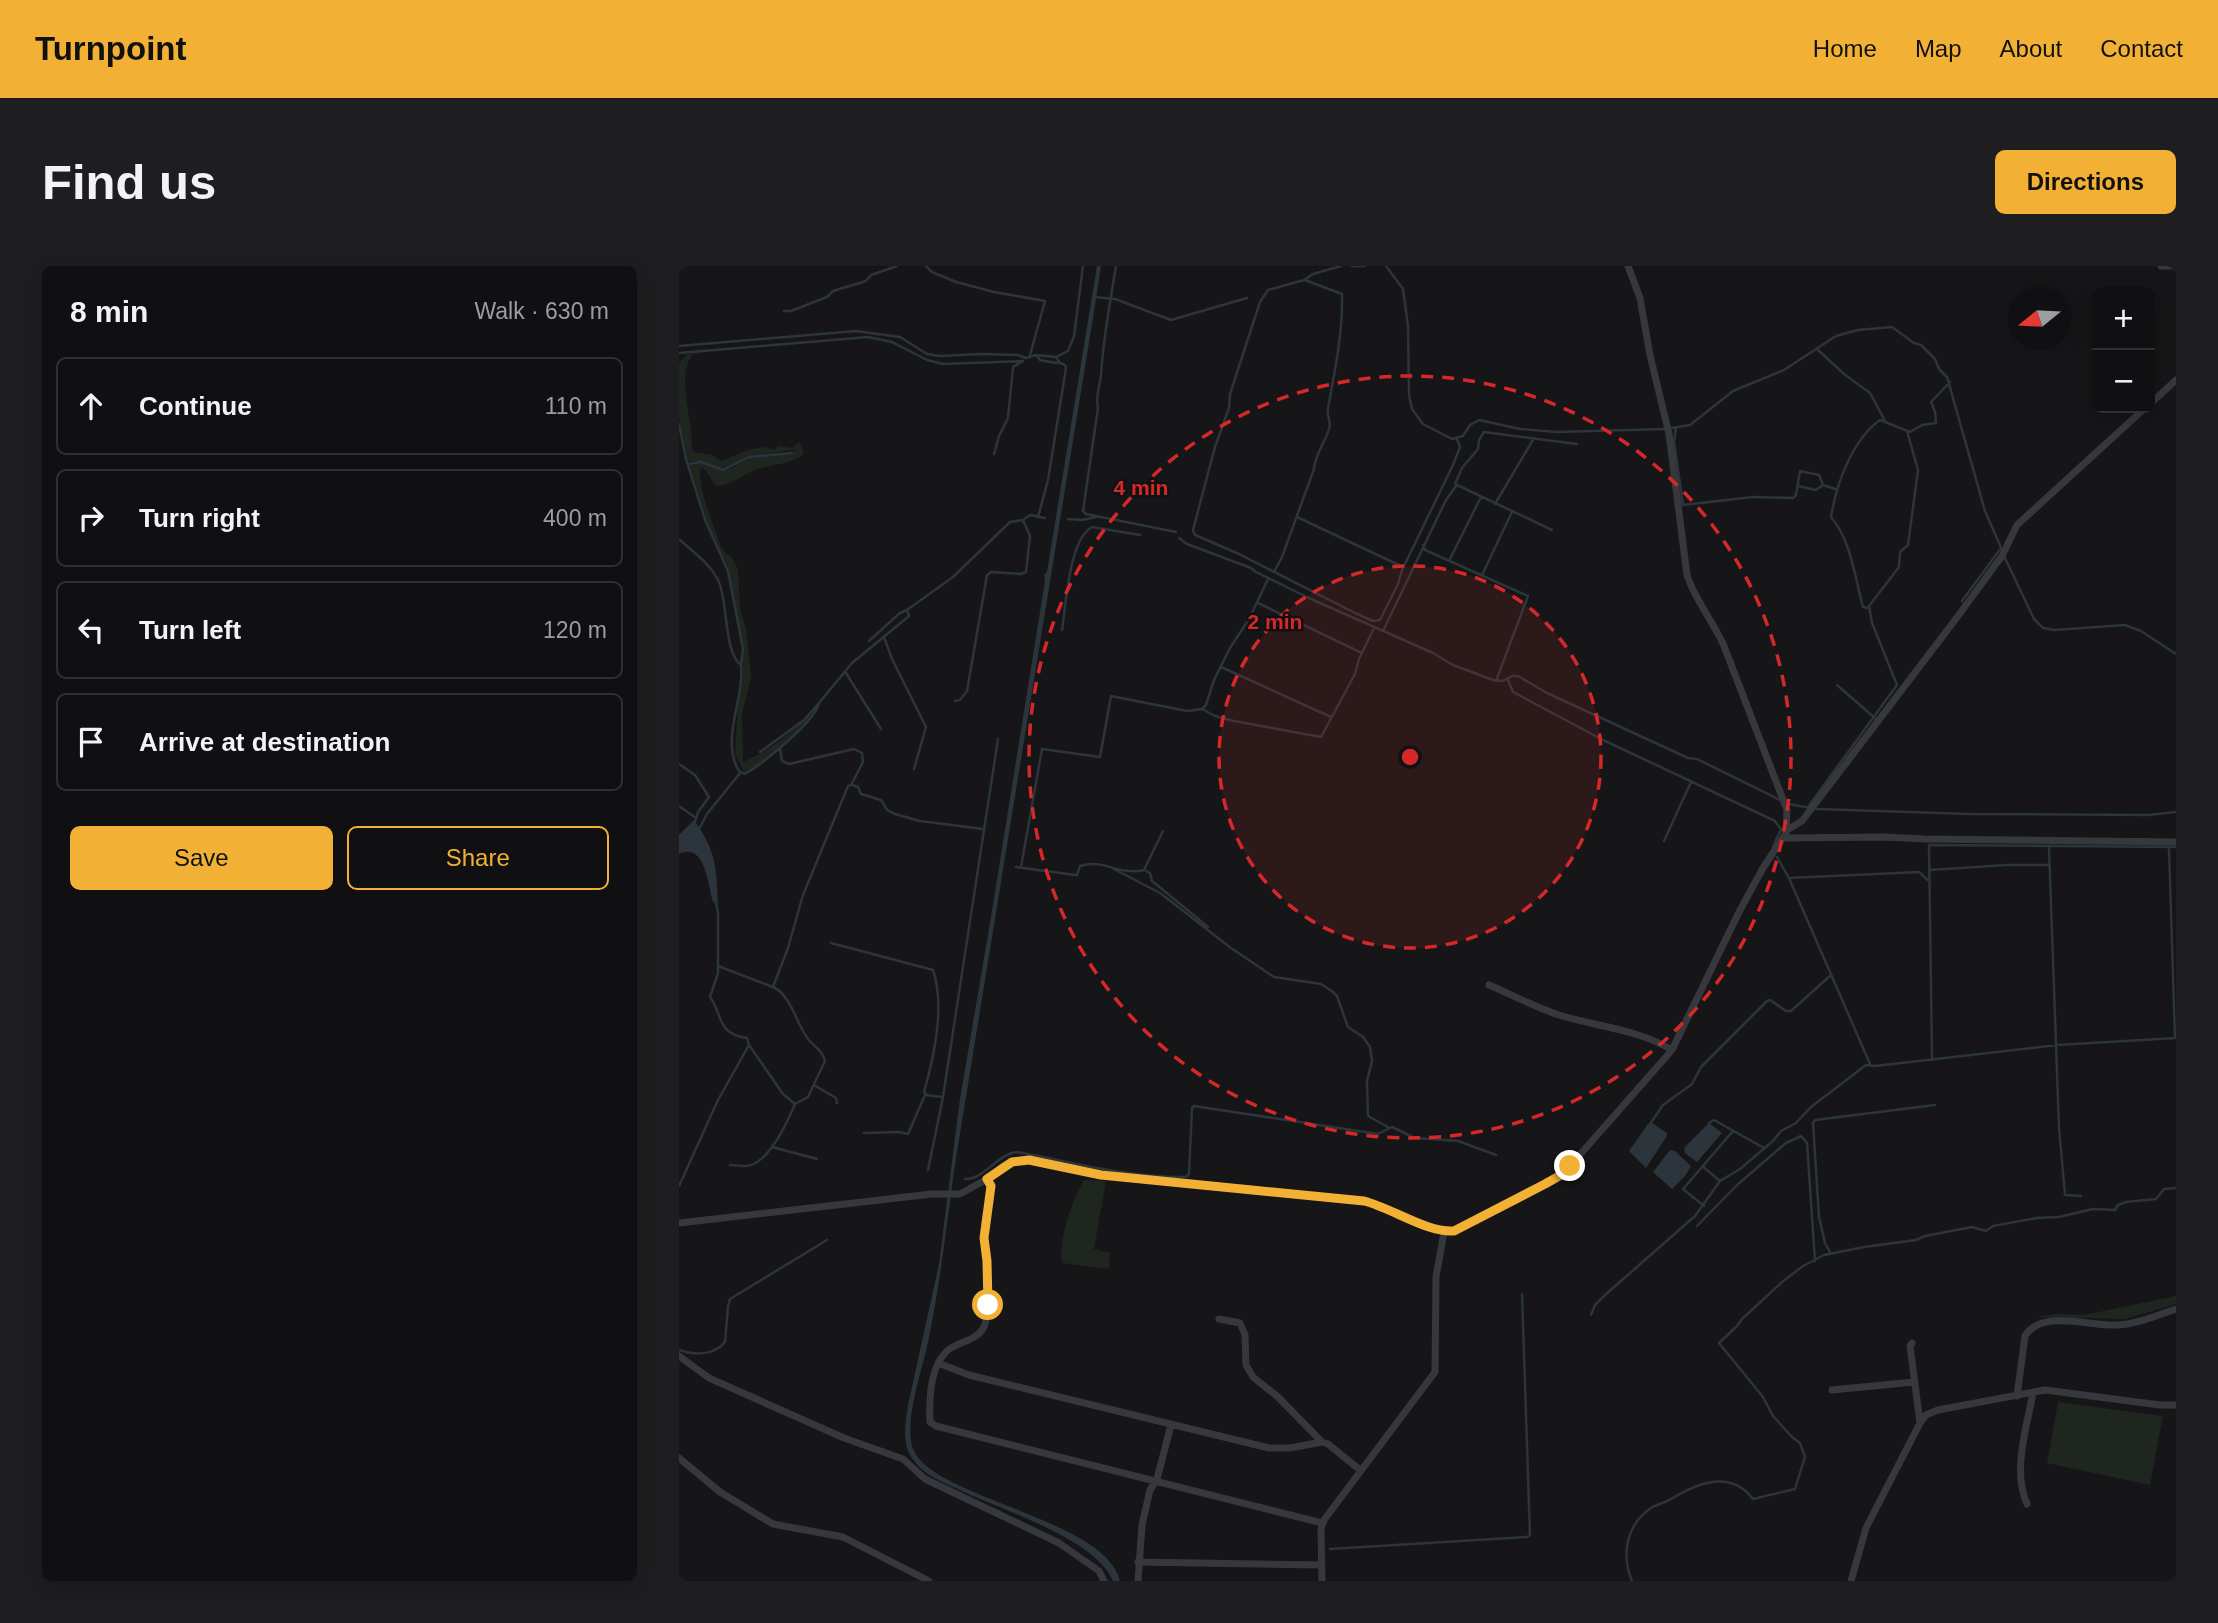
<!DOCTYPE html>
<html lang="en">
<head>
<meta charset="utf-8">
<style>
  body { margin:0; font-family:Arial,sans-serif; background:#1e1e20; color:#f1f3f6 }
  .controls { position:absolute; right:21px; top:21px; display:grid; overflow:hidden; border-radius:10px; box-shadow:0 4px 18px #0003 }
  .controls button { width:63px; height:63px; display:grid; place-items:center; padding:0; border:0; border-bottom:2px solid #303032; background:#101012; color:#f1f3f6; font:35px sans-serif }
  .compass { position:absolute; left:1329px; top:21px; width:63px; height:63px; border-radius:50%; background:#101012; box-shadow:0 4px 18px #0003; rotate:252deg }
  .stop { position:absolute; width:21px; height:21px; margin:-16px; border:5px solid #f2b134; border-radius:50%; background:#fff }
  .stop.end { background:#f2b134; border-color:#fff; box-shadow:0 2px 7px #0008 }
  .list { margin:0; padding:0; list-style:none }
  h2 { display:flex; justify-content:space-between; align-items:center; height:91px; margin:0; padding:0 28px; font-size:30px }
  h2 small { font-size:23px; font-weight:400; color:#9c9d9f }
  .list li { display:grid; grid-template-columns:46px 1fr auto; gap:21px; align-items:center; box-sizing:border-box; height:98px; margin:0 14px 14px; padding:0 14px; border:2px solid #303032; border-radius:10px }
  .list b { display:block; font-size:26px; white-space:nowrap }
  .list em { font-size:23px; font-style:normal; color:#9c9d9f }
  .actions { display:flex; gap:14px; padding:21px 28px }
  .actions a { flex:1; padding:16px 0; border:2px solid #f2b134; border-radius:10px; text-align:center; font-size:24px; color:#f2b134 }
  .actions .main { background:#f2b134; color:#111 }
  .icon { flex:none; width:38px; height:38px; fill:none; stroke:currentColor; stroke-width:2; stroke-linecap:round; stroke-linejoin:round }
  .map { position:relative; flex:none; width:1497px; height:1315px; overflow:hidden; border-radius:10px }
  header { display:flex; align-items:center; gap:42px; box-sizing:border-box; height:98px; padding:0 35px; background:#f2b134; color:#111 }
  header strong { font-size:33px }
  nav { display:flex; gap:38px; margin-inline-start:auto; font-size:24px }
  .intro { display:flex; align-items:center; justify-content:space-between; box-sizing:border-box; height:168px; padding:0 42px }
  h1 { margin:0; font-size:49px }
  .button { padding:18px 32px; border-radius:10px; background:#f2b134; color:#111; font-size:24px; font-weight:700 }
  main { display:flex; gap:42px; padding:0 42px }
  aside { flex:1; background:#101012; border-radius:10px; box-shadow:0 4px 18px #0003 }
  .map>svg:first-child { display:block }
  .green { fill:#1e261f }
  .water { fill:#2c353c }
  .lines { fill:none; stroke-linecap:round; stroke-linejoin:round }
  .stream { stroke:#2c353c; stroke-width:2.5 }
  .minor { stroke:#37383d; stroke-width:7 }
  .route { stroke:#f2b134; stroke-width:9 }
  .ring { fill:none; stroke:#d62828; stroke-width:3.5; stroke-dasharray:12 9 }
  .centre { fill:#d62828; stroke:#111113; stroke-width:3.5 }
  .ring-label { font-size:21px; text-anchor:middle; font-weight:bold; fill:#d62828; stroke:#111113; stroke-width:5; stroke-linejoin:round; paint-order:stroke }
</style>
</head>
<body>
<header>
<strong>Turnpoint</strong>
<nav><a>Home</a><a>Map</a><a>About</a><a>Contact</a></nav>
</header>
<div class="intro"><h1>Find us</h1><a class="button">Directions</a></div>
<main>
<aside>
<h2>8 min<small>Walk · 630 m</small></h2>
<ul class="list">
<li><svg class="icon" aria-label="ahead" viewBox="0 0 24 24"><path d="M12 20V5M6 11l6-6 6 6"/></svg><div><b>Continue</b></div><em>110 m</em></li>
<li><svg class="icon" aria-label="right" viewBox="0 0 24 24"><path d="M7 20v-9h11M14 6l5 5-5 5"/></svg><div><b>Turn right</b></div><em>400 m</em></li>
<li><svg class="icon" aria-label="left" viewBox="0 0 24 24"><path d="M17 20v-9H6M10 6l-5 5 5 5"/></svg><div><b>Turn left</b></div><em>120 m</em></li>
<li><svg class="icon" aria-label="arrive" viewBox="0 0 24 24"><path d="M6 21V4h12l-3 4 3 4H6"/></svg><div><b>Arrive at destination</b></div></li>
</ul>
<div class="actions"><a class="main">Save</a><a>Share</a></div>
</aside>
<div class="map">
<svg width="1497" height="1315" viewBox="0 0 1497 1315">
  <rect width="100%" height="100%" fill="#161618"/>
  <path class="green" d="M31 85 13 89C0 107 9 141 12 164 13 172 12 179 14 186L33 189 43 195 69 184 84 181 96 184 99 180 113 182 120 176 125 187C119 197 90 199 78 203 65 208 48 222 36 219L25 202 21 203C20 228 34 256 42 281L47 288 52 290 59 303 61 343 67 362 72 411 63 448 64 496C87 488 124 458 139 438 135 455 82 498 66 507L56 489 59 437 64 413V383L48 298 34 272 10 198 21 197 43 205 51 203 71 192 116 186 115 184 70 190 51 202 43 203 22 195 9 196 0 152V97L8 89Z
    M405 914 427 915 415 983 431 987 430 1003 383 997C379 974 393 934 405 914Z
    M1497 1030V1038L1446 1053 1355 1051 1378 1048 1405 1049Z
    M1379 1136 1484 1150 1471 1219 1368 1197Z"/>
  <path class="water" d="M418 0H422L414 52 277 892C268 953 262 1015 249 1076 243 1105 226 1151 233 1180 247 1232 426 1251 441 1315H434C416 1272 322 1244 281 1224 261 1215 240 1207 230 1187 223 1172 227 1154 229 1139L260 998 281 833 311 657 366 315 365 309 368 306Z
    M15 554C38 586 37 601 39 638L34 636C29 621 27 575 0 588V569Z
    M973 857 988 867V870L967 902 950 885 969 858Z
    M1030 857 1043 867 1018 896 1006 887 1005 882Z
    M991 884 996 885 1012 900 1006 910 993 923 974 906Z"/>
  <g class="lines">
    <path class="stream" d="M247 0 253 6 277 16 315 26 366 35 351 89
      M437 0C431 37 424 73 422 109 421 121 416 129 419 142L404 245 407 248 497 266
      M673 0H686
      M707 0 724 23 729 60 730 129 733 143 744 158 773 173 784 170 791 159 800 154 841 163 877 166 986 163
      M415 31 436 33 492 54 568 32
      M105 45H112L148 31 154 25 187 15 192 9 218 0
      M0 80 177 65 221 71 248 88 261 90 301 88 339 89 347 92 357 89 377 91
      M1138 83 1165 108 1191 127 1206 155
      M0 87 189 71 213 76 248 94 264 98 344 95
      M357 89 361 94 377 97 380 96
      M0 158 7 193 27 256 49 305 64 383 62 399
      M993 162 1011 159 1054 125 1105 104 1157 70 1179 64 1213 61 1235 77 1242 79 1256 93 1260 103 1268 111 1306 245 1323 284
      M997 162 995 176 1004 239 1074 231 1114 232 1117 229 1121 205 1140 209 1144 219 1156 223
      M315 188 320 170 329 152 334 101 344 95
      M9 198 22 196 44 204 70 191 113 187
      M1119 220 1137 224 1144 219
      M816 238 855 172
      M359 251 369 214 387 102 386 99 381 97 377 91 389 85 395 70 404 0
      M618 251 724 301 719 318 701 354 694 355 676 347 560 288 516 269 514 264 536 181 550 142 551 128 581 36 589 24 625 14 634 8 662 0
      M389 253 403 254 417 251
      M873 264 776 218 783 202 799 183 800 174 805 166 898 178
      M500 272 508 278 572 302 577 306 632 333 754 387 774 399 814 414 824 415 833 410H839L868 427 1009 492 1018 493 1101 534
      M0 273C13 285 29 296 38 312 50 334 44 386 62 399 66 431 41 474 60 505L66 508C83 498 137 455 140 437L173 397 230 350 228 344 274 311 331 256 344 254 351 249 366 252
      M744 279 746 284 849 330 817 415
      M1325 290 1355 353 1364 362 1375 364 1446 359 1462 365 1497 388
      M771 293 802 231
      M725 300 774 199 781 181 778 173
      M595 306 603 291 635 203C636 188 646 177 650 163 653 155 647 151 649 142 656 104 664 67 663 28L626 14
      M803 309 833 246
      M1283 335 1322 282
      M579 337 683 387
      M1189 342 1184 341C1176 312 1172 274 1152 251 1157 219 1173 174 1201 154L1231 166 1243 159 1257 157 1256 146 1252 136 1271 116
      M383 364C387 339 390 273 413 261L461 269
      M704 365 767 234 777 220
      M205 371 213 393 247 461 235 503
      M190 375 221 347 228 344
      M542 401 652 451
      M167 407 202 463
      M829 414 834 426 922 473 1096 555 1102 563 1094 581
      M1158 419 1196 452
      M276 435 281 434 288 425 308 309 312 306 342 308 347 306 351 270 344 254
      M523 443 536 450 555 455 642 471 676 408 680 393 695 362
      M81 486 125 454 140 437
      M0 498 16 509 30 531 19 546 16 556
      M173 519 179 521 182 528 202 534 208 544 216 548 241 555 304 563
      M1110 538 1138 543 1291 548 1469 549 1497 546
      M0 540 17 552
      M1129 541 1218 419 1193 357 1190 340 1220 301 1221 286 1229 279 1239 204 1228 165
      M20 563 28 548 61 507
      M985 575 1012 516
      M1370 582 1380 862 1386 929 1402 930
      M1490 583 1496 772
      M1098 591 1110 612 1191 798
      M337 601 396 609H398L401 600C426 592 437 610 465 604L484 565
      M342 601 363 483 421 491 432 430 508 445 523 443 527 439 535 414 551 382 570 353 589 313
      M433 602 481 627 552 682 595 711 642 718 654 726 658 730 669 761 684 771 691 781 693 795 688 815 689 850 709 861
      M465 604 471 607 473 615 478 619 529 661
      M1251 604 1328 599H1370
      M1110 612 1240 606 1251 616
      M152 677 254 704C266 739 255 791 245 826L248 829
      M39 700 94 721
      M70 779 104 828 116 838 129 831 146 795C144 785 135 780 129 773 117 757 112 729 94 721L109 682 124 629 169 520 172 519 184 496 183 487 175 483 110 498 103 495 101 483
      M1253 792 1250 579 1497 581
      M135 819 157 832 158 837
      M1030 857 1035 854 1085 882
      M971 858 984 839 1013 818 1022 801 1088 735 1091 734 1107 745H1112L1152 709
      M185 867 220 866 229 868 246 829 264 831
      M93 881 138 893
      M51 899C56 899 62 900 68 900 90 897 108 857 116 838
      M1023 900 1041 915
      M249 904 264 831 319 473
      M286 913C306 913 318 888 338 886 394 896 449 912 507 911L510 908 513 842 515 840 699 868 713 861 736 872 779 875 817 889
      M0 920 39 834 70 779 68 772C37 768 44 748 31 731L39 707V647L37 637
      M1025 940 1004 923 1054 865
      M1018 960 1058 919 1107 877 1122 870 1128 877 1136 995
      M1152 988 1146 977 1140 951 1134 857 1136 854 1256 839
      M912 1049 916 1039 926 1029 1016 950 1041 915 1061 903 1094 875 1102 865 1117 857 1132 841 1187 799 1196 800 1378 779 1497 772
      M0 1084C15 1090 36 1089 46 1076L49 1040 51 1033 148 974
      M651 1283 848 1271 851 1269 843 1028
      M953 1315C942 1289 947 1259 972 1242 978 1238 986 1237 992 1233 1020 1216 1052 1204 1074 1233L1116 1223 1126 1191 1121 1177 1113 1171 1094 1150 1084 1131 1040 1077 1058 1060 1063 1053 1103 1016 1124 1000 1145 989 1185 981 1237 974 1246 970 1293 961 1307 965 1314 960 1358 952 1380 951 1414 943 1436 944 1439 939 1447 936 1477 933 1485 923 1497 922"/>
    <path class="minor" d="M1482 0H1492
      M1471 138 1497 114
      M1108 564 1123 555 1276 354 1323 290 1338 259 1466 142
      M1105 572 1206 571 1245 573 1497 576
      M810 719C833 729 856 741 880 749 919 761 958 763 993 784
      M308 913 312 920C310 937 304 956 305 973 306 1001 314 1031 306 1058 301 1075 279 1075 268 1085 251 1101 250 1135 251 1156L257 1160 643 1257
      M0 957 253 928H281L308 913 324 900 333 896 350 894 422 909 685 935C713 942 748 967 775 965L866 918 882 909 891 900 993 784 1061 644 1084 602 1107 567 1108 544 1045 380C1034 355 1016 334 1008 309L990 168 971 89 961 32 949 0
      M540 1053 561 1057 566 1069 567 1099 574 1111 599 1131 643 1176
      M1233 1077 1231 1080 1241 1157
      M0 1090 30 1112 165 1172 224 1193 246 1213 380 1277 420 1305 425 1315
      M259 1097 290 1109 590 1182H611L643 1176 649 1178 681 1204
      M1153 1124 1235 1116
      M1338 1130 1346 1070C1364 1042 1411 1061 1439 1059 1459 1058 1478 1049 1497 1043
      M0 1192 41 1226 94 1258 164 1271 250 1315
      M1348 1238C1333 1205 1348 1160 1354 1127
      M459 1296 642 1299
      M459 1315 463 1259 471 1224 478 1213 492 1159
      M643 1315 642 1263 645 1254 756 1106 757 1011 765 966
      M1172 1315 1187 1262 1241 1157 1247 1149 1259 1144 1366 1124 1481 1139H1497"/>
  </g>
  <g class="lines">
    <path class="route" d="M309 1039 308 995 305 972 312 920 308 913 333 896 350 894 422 909 685 935C713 942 748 967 775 965L866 918 882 909 891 900"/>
  </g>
  <circle cx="731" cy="491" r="191" fill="#d62828" fill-opacity=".12"/>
  <g class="ring">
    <circle cx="731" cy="491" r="191"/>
    <circle cx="731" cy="491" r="381"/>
  </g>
  <circle cx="731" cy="491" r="10" class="centre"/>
  <g class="ring-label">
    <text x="462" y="229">4 min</text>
    <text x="596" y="363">2 min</text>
  </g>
</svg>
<div class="controls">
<button>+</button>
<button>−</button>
</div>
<svg class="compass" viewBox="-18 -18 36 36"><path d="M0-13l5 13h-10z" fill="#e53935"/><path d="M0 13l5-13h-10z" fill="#9c9d9f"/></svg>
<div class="stop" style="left:309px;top:1039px"></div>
<div class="stop end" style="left:891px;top:900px"></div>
</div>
</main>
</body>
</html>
